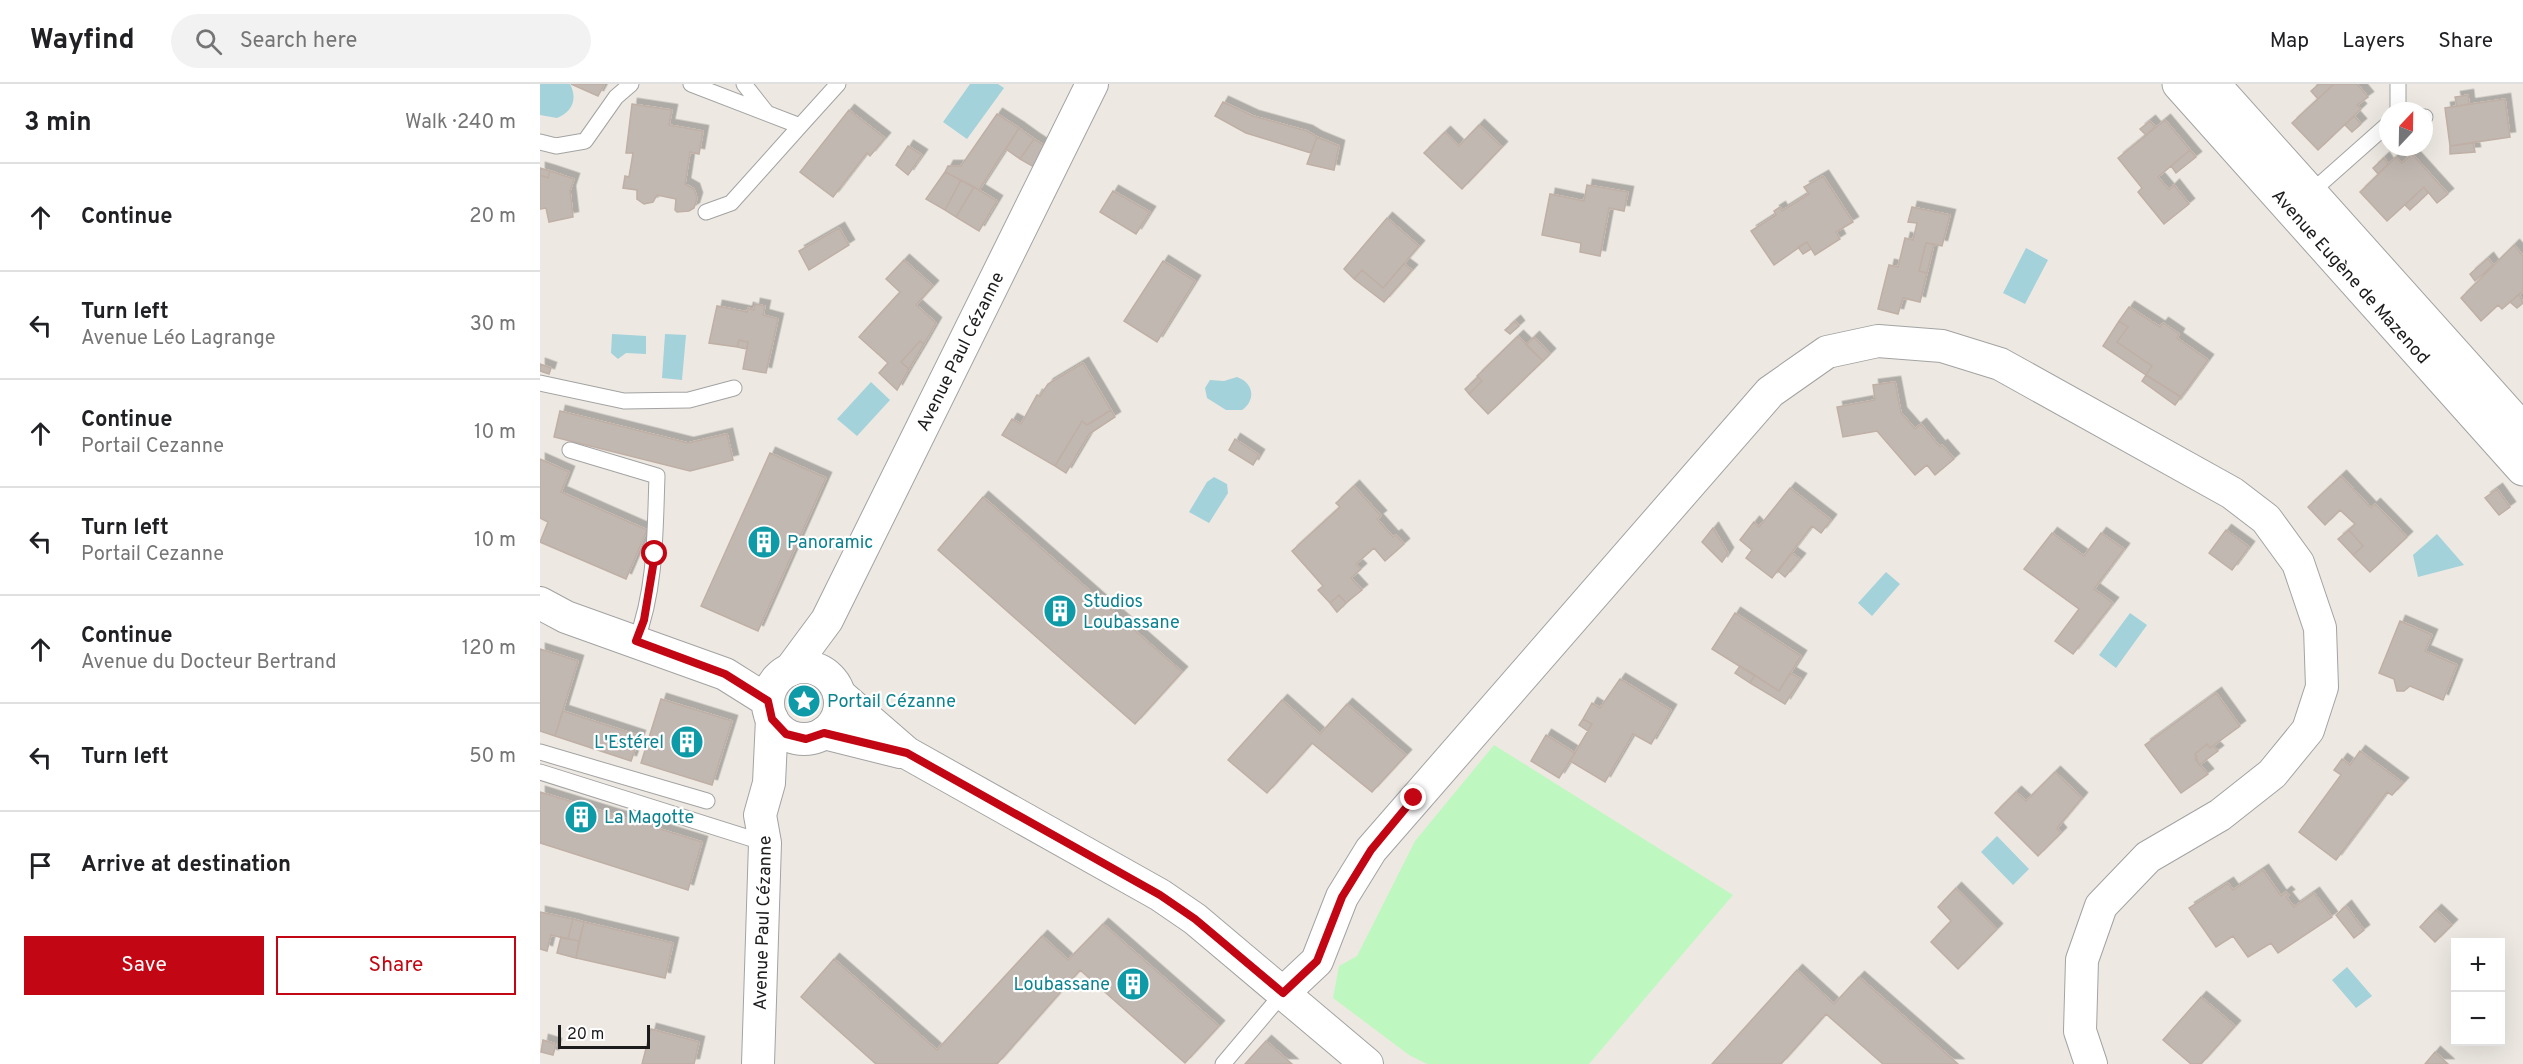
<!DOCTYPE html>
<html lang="en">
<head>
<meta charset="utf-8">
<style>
  body { margin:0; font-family:Overpass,sans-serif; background:#f2f2f2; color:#202124 }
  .controls { position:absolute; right:18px; bottom:18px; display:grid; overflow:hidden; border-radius:0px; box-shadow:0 6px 24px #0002 }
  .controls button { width:54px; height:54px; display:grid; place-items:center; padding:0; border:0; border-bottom:2px solid #e0e0e0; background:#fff; color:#202124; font:30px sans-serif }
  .compass { position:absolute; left:1839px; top:18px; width:54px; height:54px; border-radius:50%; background:#fff; box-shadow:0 6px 24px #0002; rotate:22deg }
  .scale { position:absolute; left:18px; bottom:15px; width:92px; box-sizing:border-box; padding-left:6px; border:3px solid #1c1c1c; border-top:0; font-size:16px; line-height:21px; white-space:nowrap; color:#1c1c1c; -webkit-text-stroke:4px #fff; paint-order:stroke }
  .stop { position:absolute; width:18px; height:18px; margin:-14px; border:4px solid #c30613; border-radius:50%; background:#fff }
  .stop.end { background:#c30613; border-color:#fff; box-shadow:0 2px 6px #0008 }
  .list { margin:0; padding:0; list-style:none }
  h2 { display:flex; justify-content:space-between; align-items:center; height:78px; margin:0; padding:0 24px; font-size:26px }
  h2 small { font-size:20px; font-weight:400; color:#757577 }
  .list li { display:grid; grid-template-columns:39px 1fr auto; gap:18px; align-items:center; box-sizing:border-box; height:108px; padding:0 24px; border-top:2px solid #e0e0e0 }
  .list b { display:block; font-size:22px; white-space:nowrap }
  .list p { margin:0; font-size:20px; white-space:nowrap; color:#757577 }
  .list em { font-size:20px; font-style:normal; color:#757577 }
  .actions { display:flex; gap:12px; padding:18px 24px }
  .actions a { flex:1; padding:14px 0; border:2px solid #c30613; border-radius:0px; text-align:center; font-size:21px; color:#c30613 }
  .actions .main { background:#c30613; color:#fff }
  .icon { flex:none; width:33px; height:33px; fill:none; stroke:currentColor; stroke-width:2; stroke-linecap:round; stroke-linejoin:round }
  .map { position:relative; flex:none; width:1983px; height:980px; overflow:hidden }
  header { display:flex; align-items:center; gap:36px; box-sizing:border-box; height:84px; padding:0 30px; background:#fff; border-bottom:2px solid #e0e0e0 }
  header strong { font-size:28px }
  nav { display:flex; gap:33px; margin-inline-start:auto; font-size:21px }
  .search { width:420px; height:54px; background:#f2f2f2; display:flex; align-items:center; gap:15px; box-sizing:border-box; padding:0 21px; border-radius:33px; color:#757577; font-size:22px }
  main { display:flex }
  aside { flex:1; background:#fff }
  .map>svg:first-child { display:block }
  .park { fill:#bff7c0 }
  .water { fill:#a3d2da }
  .building { fill:#c2b8b2; stroke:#bfafa5; stroke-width:1.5; filter:url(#shadow) }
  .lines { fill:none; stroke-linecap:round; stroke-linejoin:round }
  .service-casing { stroke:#a3a3a3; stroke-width:17 }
  .minor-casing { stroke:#a3a3a3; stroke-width:34 }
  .tertiary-casing { stroke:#a3a3a3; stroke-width:35 }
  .service { stroke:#fff; stroke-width:15 }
  .minor { stroke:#fff; stroke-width:32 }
  .tertiary { stroke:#fff; stroke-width:33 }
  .route { stroke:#c30613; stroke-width:8 }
  .labels { text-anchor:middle; stroke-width:4.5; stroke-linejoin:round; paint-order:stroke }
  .street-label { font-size:18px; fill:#1c1c1c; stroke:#fff }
  .culture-label { font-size:18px; fill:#0d838f; stroke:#fff; text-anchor:start }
</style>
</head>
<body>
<header>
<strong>Wayfind</strong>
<div class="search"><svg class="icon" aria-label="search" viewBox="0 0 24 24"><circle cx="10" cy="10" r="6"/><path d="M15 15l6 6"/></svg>Search here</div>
<nav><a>Map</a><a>Layers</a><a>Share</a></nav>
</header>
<main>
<aside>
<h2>3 min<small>Walk · 240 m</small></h2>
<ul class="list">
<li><svg class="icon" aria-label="ahead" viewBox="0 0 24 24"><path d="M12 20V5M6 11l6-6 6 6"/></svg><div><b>Continue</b></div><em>20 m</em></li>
<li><svg class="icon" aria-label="left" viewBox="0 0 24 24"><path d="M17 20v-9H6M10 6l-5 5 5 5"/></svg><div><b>Turn left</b><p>Avenue Léo Lagrange</p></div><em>30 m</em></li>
<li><svg class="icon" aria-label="ahead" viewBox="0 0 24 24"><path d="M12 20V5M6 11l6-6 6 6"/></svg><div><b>Continue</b><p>Portail Cezanne</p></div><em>10 m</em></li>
<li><svg class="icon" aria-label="left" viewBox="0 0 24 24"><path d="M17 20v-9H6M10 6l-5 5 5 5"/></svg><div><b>Turn left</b><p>Portail Cezanne</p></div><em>10 m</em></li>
<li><svg class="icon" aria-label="ahead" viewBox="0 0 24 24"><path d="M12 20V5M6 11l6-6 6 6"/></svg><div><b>Continue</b><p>Avenue du Docteur Bertrand</p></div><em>120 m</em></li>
<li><svg class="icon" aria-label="left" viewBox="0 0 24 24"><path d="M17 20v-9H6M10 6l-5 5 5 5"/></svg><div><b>Turn left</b></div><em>50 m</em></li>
<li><svg class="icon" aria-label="arrive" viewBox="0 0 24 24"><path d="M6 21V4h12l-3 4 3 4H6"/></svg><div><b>Arrive at destination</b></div></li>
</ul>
<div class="actions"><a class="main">Save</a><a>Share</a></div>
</aside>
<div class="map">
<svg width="1983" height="980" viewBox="0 0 1983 980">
  <defs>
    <filter id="shadow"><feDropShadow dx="5.5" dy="-5.5" stdDeviation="0" flood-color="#0004"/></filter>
  </defs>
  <rect width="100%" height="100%" fill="#ede9e2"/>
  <path class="park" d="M954 661 1193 811 1049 980H887L869 971 793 914 799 882 817 872 875 757Z"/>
  <path class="water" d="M0 0H30C38 15 32 28 17 34L0 31Z
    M430 0H458L464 4 427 55 403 38Z
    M1486 164 1508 176 1485 220 1463 209Z
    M72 250 106 252V270L86 269 78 275 71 269Z
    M125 250 146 251 142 296 122 294Z
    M697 293C714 299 716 316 702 326H686L667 314 665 304 670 296 684 297Z
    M331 298 350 316 317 352 297 335Z
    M674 393 687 400 688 409 669 439 649 428 667 398Z
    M1897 450 1924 481 1878 493 1873 471Z
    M1346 488 1360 500 1332 532 1318 519Z
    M1590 529 1607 541 1576 584 1559 571Z
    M1457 752 1489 785 1473 801 1441 768Z
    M1807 883 1832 912 1816 924 1792 896Z"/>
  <path class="building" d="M31 0H63L64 1 58 12Z
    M1779 0H1794L1778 15 1771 7Z
    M1794 0H1817L1828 13 1817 21 1821 25 1778 66 1752 39Z
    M1928 11 1929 20 1917 22 1915 13Z
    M1965 15 1970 53 1910 62 1905 24Z
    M683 18 713 32 767 47 777 53 771 69 706 49 675 32Z
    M92 20 132 26 129 41 163 47 159 70 150 68 145 100 154 105 157 114 154 124 149 127 137 128 135 126 136 115 117 111 113 118 104 120 97 115V106L83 104 85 92 89 93 93 69H86Z
    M309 26 345 54 330 72 327 69 293 113 260 88Z
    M457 30 479 44 439 106 405 88 408 82H421Z
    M1814 32 1821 40 1812 48 1805 41Z
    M1625 36 1650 66 1618 93 1629 106 1634 101 1649 120 1624 140 1598 108 1602 104 1578 74Z
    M1610 37 1615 43 1606 51 1600 45Z
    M939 41 962 63 922 105 884 69 905 48 919 62Z
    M479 44 494 55 480 75 466 65Z
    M777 53 799 62 794 86 767 80Z
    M494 55 505 62 494 83 480 75Z
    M1933 59 1935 68 1910 70V62Z
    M368 62 382 71 368 91 356 81Z
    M1650 66 1656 73 1636 89 1631 82Z
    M1872 70 1908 110 1897 119 1884 103 1847 137 1820 108 1856 73 1862 79Z
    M1844 74 1848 80 1838 90 1833 84Z
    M0 84 10 87 8 94 0 91Z
    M10 87 34 95 30 107 33 133 9 138 6 124 0 125V91L8 94Z
    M405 88 421 96 405 126 386 115Z
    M1283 92 1313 138 1296 148 1300 155 1275 171 1267 158 1234 181 1211 147 1236 131 1234 127 1240 123 1242 127 1269 110 1264 103Z
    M421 96 434 103 416 133 405 126Z
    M1047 101 1088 108 1084 127 1069 124 1060 172 1040 168 1041 159 1002 151 1010 110 1044 117Z
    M434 103 457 117 439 147 416 133Z
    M1884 103 1888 109 1870 126 1865 121Z
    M573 107 610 128 596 150 560 128Z
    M1372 123 1410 131 1402 162 1386 159 1379 187 1387 189 1380 218 1363 214 1358 230 1338 225 1349 181 1358 183 1365 154 1373 156 1377 139 1368 138Z
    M847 134 879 162 843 204 822 186 814 195 804 185Z
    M299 144 309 161 269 186 259 167Z
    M1267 158 1271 165 1263 170 1258 163Z
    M1386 159 1394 160 1387 189 1379 187Z
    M1974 161 1983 172V207L1962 225 1958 221 1941 237 1921 214Z
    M1948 174 1953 181 1935 197 1930 190Z
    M364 176 393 202 376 221 396 239 384 260 380 257 361 278 369 285 357 306 339 289 348 279 319 253 360 208 346 195Z
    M623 177 655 197 617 258 584 237Z
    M864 180 872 186 844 218 814 195 822 186 843 204Z
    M1979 210 1983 219 1977 224 1970 218Z
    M215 220 225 222 223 231 238 235 226 289 203 285 208 258 199 256 197 263 169 259 177 222 207 228 208 224 214 226Z
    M1589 223 1620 243 1623 239 1639 250 1637 254 1668 276 1641 313 1606 291 1612 282 1577 258 1588 243 1579 237Z
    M975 237 979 242 970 250 965 246Z
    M1579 237 1588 243 1577 258 1612 282 1606 291 1563 262Z
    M978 252 1003 277 948 330 929 310 942 297 937 292Z
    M994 253 1010 270 1003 277 986 261Z
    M199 256 208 258 207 265 197 263Z
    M380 257 384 260 369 285 361 278Z
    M543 279 571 326 547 341 542 337 515 382 462 351 472 335 481 340 497 311 500 312 508 300Z
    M0 280 11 284 9 290 0 287Z
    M1606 291 1641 313 1635 321 1602 297Z
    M938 293 942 297 929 310 925 305Z
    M1355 298 1361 329 1375 345 1381 340 1400 363 1402 361 1414 375 1395 391 1387 381 1375 391 1337 347 1303 353 1297 323 1335 316 1333 301Z
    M571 326 575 333 549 350 526 389 515 382 542 337 547 341Z
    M20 327 148 359 187 350 193 376 150 387 14 353Z
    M695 355 719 371 713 381 689 366Z
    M230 369 286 394 218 547 161 522Z
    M0 375 29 388 21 408 107 446 86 495 0 458 8 438 0 434Z
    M1801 392 1831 424 1835 420 1867 453 1830 488 1813 471 1823 462 1809 446 1815 440 1800 426 1785 441 1768 423Z
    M814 402 841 432 837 435 853 453 856 451 864 460 845 477 834 464 816 480 821 485 811 494 822 506 806 519 799 511 790 519 778 506 783 502 752 467 800 423 796 419Z
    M1250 404 1291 436 1281 449 1272 442 1232 494 1206 474 1212 466 1200 456 1214 438 1219 443Z
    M1957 405 1970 423 1959 431 1945 414Z
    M443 413 642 588 595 640 398 466Z
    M1173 444 1188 469 1182 478 1162 458Z
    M1686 446 1709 463 1692 486 1669 469Z
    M1809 446 1823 462 1813 471 1798 455Z
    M1512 449 1544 472 1561 449 1584 465 1554 505 1573 519 1533 570 1515 557 1539 525 1484 485Z
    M1252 469 1260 475 1245 493 1238 487Z
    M799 511 806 519 797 528 790 519Z
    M1195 529 1261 572 1239 607 1172 565Z
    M1860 537 1892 551 1885 567 1917 581 1903 616 1870 602 1864 607H1857L1854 595 1839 589Z
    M0 565 38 577 15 652 0 647Z
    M1200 582 1215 591 1210 599 1195 589Z
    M1250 589 1261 595 1245 620 1210 599 1215 591 1239 607Z
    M1080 595 1131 626 1111 660 1093 650 1065 698 1030 677 1052 640 1043 635 1052 619 1060 624Z
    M1676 609 1700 642 1670 664 1667 660 1655 670 1657 673 1655 675 1668 690 1641 709 1605 661Z
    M121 615 192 637 172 701 101 679Z
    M742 616 780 650 807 620 866 671 832 708 772 659 727 709 688 676Z
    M23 627 100 652 91 677 15 652Z
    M1043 635 1052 640 1048 647 1039 641Z
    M1006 651 1035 669 1019 694 991 677Z
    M1667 660 1670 664 1673 662 1678 667 1659 681 1655 670Z
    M1820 667 1863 699 1852 711 1847 708 1796 776 1759 748 1801 691 1794 686 1802 675 1810 681Z
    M1515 688 1542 714 1517 744 1521 749 1498 772 1455 729 1476 708 1486 717Z
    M0 708 162 758 148 806 0 759Z
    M1723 786 1741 812 1746 808 1749 811 1746 813 1754 823 1774 809 1792 833 1738 869 1731 859 1708 873 1693 852 1676 863 1649 824 1688 799 1693 806Z
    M1416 804 1457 845 1418 885 1391 858 1411 837 1398 823Z
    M1806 822 1824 846 1814 854 1796 831Z
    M1896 826 1912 841 1895 858 1880 843Z
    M0 828 33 835 28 855 11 851 7 867 0 865Z
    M33 835 44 838 39 857 28 855Z
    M44 838 133 859 125 894 36 874Z
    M563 840 679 942 645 979 540 886 457 980H336L261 913 294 875 397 966 502 852 528 876Z
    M21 853 39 857 36 874 17 869Z
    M1257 886 1294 920 1319 893 1418 980H1343L1286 930 1241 980H1172Z
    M1661 913 1695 942 1661 980H1651L1623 956Z
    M111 945 159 958 154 980H102Z
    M3 956 16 960 13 971 1 968Z
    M726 957 752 980H705Z
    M1895 968 1908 980H1885Z"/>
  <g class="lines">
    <defs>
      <path id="service" d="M151 0 260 42 298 0
        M204 0 226 28
        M1858 0V27
        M1884 33H1885
        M0 58 16 62 45 57 76 13 91 0
        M1769 110 1848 40
        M166 128 191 119 260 42
        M0 299 84 317 149 316 194 304
        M30 366 117 392C115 447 116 505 96 557
        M0 668 167 717
        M0 688 225 759
        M683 980 743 909"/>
      <g id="minor">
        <path d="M0 519 26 533 185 590 228 617"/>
        <circle cx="264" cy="619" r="36"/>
        <path id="s1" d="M250 586 287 536 552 0"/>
        <path d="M299 610 367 669 620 811 655 835 827 980"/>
        <path d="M284 649 360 668"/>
        <path d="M743 909 777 877 802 813 831 766 1230 308 1287 268 1338 257 1402 262 1460 280 1692 409 1726 435 1758 479 1780 544 1782 603 1768 646 1732 690 1680 731 1608 773 1561 822 1542 876 1540 947 1551 980"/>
        <path id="s2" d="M218 980 225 759 220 731 229 699 232 635"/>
      </g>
      <g id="tertiary">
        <path id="s3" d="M1639 0 1983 385"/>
        <path d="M1673 0 1983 346"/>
      </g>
    </defs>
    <use href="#service" class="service-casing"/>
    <use href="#minor" class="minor-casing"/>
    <use href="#tertiary" class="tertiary-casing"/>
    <use href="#service" class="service"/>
    <use href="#minor" class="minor"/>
    <use href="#tertiary" class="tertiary"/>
  </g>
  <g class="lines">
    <path class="route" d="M115 470 104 536 96 557 185 590 228 617 232 635 246 650 266 655 284 649 367 669 620 811 655 835 743 909 777 877 802 813 831 766 874 714"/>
  </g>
  <defs>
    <symbol id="building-disc" viewBox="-11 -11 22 22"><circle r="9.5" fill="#0f9aa8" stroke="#fff"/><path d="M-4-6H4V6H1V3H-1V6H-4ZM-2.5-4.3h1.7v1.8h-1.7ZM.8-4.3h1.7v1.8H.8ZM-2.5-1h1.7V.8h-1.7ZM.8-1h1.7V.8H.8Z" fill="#fff"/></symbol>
    <symbol id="sight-disc" viewBox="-11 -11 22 22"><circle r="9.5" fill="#0f9aa8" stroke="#fff"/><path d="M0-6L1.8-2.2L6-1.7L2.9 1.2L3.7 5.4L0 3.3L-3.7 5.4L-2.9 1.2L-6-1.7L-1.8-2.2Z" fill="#fff"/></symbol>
  </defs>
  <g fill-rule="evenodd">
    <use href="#building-disc" x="205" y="439" width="38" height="38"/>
    <use href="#building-disc" x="501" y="508" width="38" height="38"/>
    <use href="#sight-disc" x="245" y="598" width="38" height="38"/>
    <use href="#building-disc" x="128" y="639" width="38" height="38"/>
    <use href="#building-disc" x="22" y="714" width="38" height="38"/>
    <use href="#building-disc" x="574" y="881" width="38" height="38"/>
  </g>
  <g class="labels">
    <g class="street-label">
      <text dy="6" stroke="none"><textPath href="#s3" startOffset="258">Avenue Eugène de Mazenod</textPath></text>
      <text dy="6" stroke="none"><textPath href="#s1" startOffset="362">Avenue Paul Cézanne</textPath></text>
      <text dy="6" stroke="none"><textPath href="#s2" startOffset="141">Avenue Paul Cézanne</textPath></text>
    </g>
    <g class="culture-label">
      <text x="247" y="464">Panoramic</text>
      <text x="543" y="523">Studios<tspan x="543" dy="21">Loubassane</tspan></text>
      <text x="287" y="623">Portail Cézanne</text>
      <text x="124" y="664" text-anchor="end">L'Estérel</text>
      <text x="64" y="739">La Magotte</text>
      <text x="570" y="906" text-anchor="end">Loubassane</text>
    </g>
  </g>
</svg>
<div class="controls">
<button>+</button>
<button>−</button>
</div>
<svg class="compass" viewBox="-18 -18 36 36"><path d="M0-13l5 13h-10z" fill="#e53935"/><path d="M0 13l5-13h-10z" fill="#757577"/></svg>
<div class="scale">20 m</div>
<div class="stop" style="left:115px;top:470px"></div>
<div class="stop end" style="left:874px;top:714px"></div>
</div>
</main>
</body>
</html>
